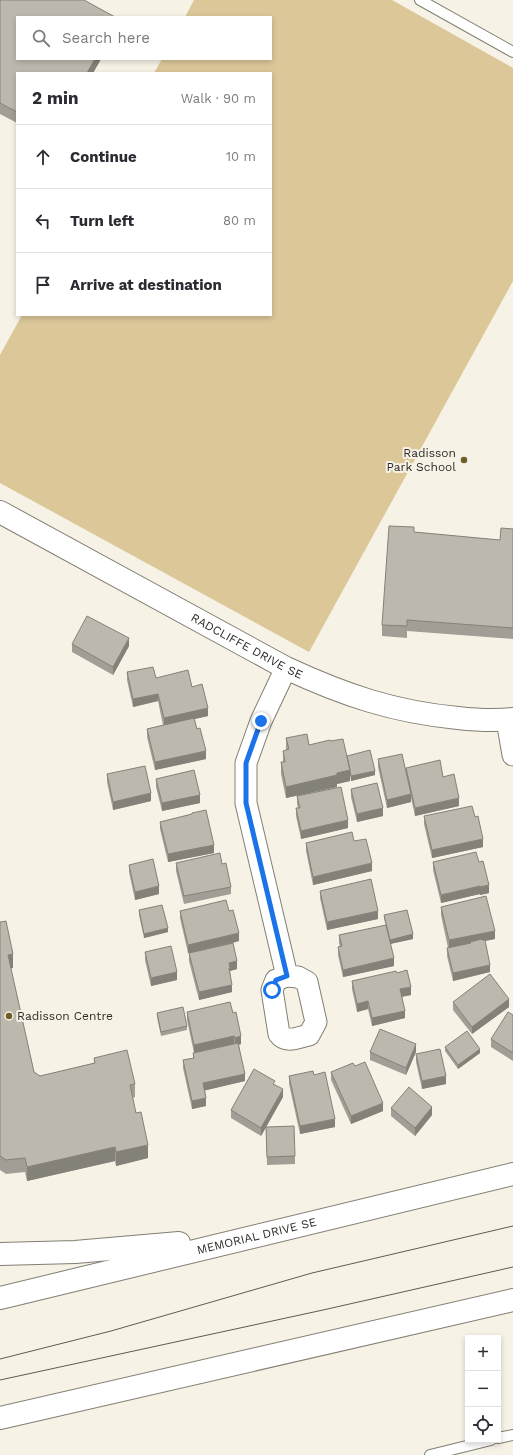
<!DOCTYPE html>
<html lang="en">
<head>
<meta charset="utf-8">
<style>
  body { margin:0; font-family:"Work Sans",sans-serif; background:#f2f2f3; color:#2b2b33 }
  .controls { position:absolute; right:12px; bottom:12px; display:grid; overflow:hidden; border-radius:0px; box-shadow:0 2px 6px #0003 }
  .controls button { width:36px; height:36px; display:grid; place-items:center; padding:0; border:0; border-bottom:1px solid #e1e1e2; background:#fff; color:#2b2b33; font:20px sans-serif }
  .stop { position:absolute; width:12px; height:12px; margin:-9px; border:3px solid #1a73e8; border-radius:50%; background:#fff }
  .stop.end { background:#1a73e8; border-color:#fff; box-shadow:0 1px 4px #0008 }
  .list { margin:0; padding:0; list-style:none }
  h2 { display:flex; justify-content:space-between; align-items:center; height:52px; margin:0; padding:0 16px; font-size:17px }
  h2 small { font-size:13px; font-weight:400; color:#7c7c81 }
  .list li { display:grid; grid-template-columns:26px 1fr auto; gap:12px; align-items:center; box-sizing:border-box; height:64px; padding:0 16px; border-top:1px solid #e1e1e2 }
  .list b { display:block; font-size:15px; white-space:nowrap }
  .list em { font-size:13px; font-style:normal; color:#7c7c81 }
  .icon { flex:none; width:22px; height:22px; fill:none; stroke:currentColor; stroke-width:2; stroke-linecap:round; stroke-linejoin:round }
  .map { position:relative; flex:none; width:513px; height:1455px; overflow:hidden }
  .search { position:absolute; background:#fff; box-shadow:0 2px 6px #0003; left:16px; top:16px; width:256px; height:44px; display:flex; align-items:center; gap:10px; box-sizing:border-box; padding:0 14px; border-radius:0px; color:#7c7c81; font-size:15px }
  .panel { position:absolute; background:#fff; box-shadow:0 2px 6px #0003; left:16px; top:72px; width:256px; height:244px; border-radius:0px }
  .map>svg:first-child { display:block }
  .green { fill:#dbc798 }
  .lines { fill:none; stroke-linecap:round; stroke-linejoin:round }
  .lane-casing { stroke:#827e73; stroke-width:12 }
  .street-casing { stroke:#827e73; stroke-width:23 }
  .secondary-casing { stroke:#827e73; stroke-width:24 }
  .lane { stroke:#fff; stroke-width:10 }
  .street { stroke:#fff; stroke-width:21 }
  .secondary { stroke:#fff; stroke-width:22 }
  .tram { stroke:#5e5b54; stroke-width:1 }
  .wall { fill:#a39e95 }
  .shaded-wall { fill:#848179 }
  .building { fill:#bdb8ad; stroke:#848179 }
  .route { stroke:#1a73e8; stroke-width:5 }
  .poi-dot { fill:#705c2b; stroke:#f7f2e6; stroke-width:1.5 }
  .labels { text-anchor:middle; stroke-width:4; stroke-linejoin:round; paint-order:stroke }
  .poi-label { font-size:12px; fill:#2d2b26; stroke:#f7f2e6; text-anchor:end }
  .street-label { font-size:12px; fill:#2d2b26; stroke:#f7f2e6 }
</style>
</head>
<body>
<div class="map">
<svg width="513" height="1455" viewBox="0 0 513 1455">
  <rect width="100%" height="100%" fill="#f7f2e6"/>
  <path class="green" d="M194 0H392L513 68V281L309 652 0 483V355L22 315H271V73H154L162 59H271V17H185Z"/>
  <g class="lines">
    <defs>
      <path id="lane" d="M420 0 513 52
        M498 1438 513 1435
        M430 1455 491 1440"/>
      <path id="street" d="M286 668 261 721 246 763V803L287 976
        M507 720 513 755
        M287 976 298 977 307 982 316 1022 309 1035C299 1037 286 1044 279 1034L272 990 276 980Z"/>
      <g id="secondary">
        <path id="s1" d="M0 512 286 668C344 695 394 712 458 718 476 720 495 721 513 719"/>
        <path d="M0 1254 75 1252 179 1243"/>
        <path id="s2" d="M0 1298 513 1174"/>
        <path d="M0 1418 513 1300"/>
      </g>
    </defs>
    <use href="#lane" class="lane-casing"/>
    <use href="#street" class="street-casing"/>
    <use href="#secondary" class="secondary-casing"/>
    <use href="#lane" class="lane"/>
    <use href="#street" class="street"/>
    <use href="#secondary" class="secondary"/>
    <path class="tram" d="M0 1359 111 1331 312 1273 513 1226
      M0 1380 323 1310 513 1267"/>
  </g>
  <path class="wall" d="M0 0 17 59H101L93 73H17V123L0 114Z
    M513 529V639L407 631V638L382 636V625L414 532 500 540Z
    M72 644 129 646 113 675 72 652Z
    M127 672 156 678 192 687 208 716 194 719 206 759 155 770 147 737V729L163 725 158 701 133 707 127 680Z
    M286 738 309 745 330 741 347 756 375 775 351 781 350 775V781L337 784V787L286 798 281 774V762H283V751L286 750Z
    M378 759 406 772V768L443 777 459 806 415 816 411 798V802L387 808 378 767Z
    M107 774 151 801 113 810 107 782Z
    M156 779 200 803 162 811 156 787Z
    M351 789 383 816 357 822 351 797Z
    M297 796 348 828 301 839 296 816V808H298L297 804Z
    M192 814 214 853 168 862 160 829V822Z
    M424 816 475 817 483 847 432 858 424 824Z
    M354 841 372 871 313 885 306 851V843Z
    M433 862H479L489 893 480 895V894L441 903 433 870Z
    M176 863 222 864 231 887V894L184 904 176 871Z
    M129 865 159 894 135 900 129 872Z
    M320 891 378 919 327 930 320 898Z
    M441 907 495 939 485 941 490 972 453 981 447 956V948H448L441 915Z
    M139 910 168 932 144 938 139 915Z
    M180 911 239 941 233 943 237 969 230 971 232 992 199 1000 189 961V953H188L180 918Z
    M384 915 413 939 390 944 394 966 343 977 338 955V947H340L339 943V935L386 925 384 919Z
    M0 922 13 968H10L34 1072 40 1076 94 1063V1058L135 1084V1097L132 1098 148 1158 116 1166 115 1161 27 1181 25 1172 6 1174 0 1170Z
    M145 952 177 980 151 986 145 960Z
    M397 973 411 995 402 997 405 1018 372 1026 368 1009 357 1012 352 989V981Z
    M453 1002 509 1007 472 1034 453 1010Z
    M187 1012 233 1013 241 1044 239 1045 245 1081 205 1090 206 1106 192 1109 183 1068V1060L193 1058V1053H194L187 1020Z
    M157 1013 187 1026V1030L161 1036 157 1017Z
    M513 1015V1061L491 1047V1039Z
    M445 1047 480 1053 458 1069 445 1051Z
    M370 1052H416L406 1075 370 1060Z
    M416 1054 446 1084 422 1089 416 1062Z
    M331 1072 383 1111 351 1124 331 1080Z
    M314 1075 335 1127 300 1134 289 1084V1076Z
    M275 1085 283 1097 261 1136 231 1118V1110Z
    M391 1108 432 1115 415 1136 391 1116Z
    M266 1127 295 1156V1164L267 1165Z"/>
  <path class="shaded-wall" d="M95 59H101L93 73H87Z
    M129 638V646L113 675V667Z
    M158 694V701L133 707V699Z
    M208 708V716L164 726V718Z
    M206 751V759L155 770V762Z
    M350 770V781L337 784V787L286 798V787L337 773Z
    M375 771V775L351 781V776Z
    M151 793V801L113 810V802Z
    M411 794V802L387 808V800Z
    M200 795V803L162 811V803Z
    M459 798V806L415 816V808Z
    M383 808V816L357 822V814Z
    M348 820V828L301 839V831Z
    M483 839V847L432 858V850Z
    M214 845V853L168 862V854Z
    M372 863V871L313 885V877Z
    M489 885V893L480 895V887Z
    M159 886V894L135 900V892Z
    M480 886V894L441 903V895Z
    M378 911V919L327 930V922Z
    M168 928V932L144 938V934Z
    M495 931V939L449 948V940Z
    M239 933V941L188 953V945Z
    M413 934V939L390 944V940Z
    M13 954V968L8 969V955Z
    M394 958V966L343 977V970Z
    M237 961V969L230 971 229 963Z
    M490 965V972L453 981V973Z
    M177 972V980L151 986V978Z
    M232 985V992L199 1000V992Z
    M411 987V995L400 997V989Z
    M509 999V1007L472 1034V1027Z
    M368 1001V1009L357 1012V1004Z
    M405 1011V1018L372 1026V1018Z
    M234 1036V1044L194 1053V1045Z
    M241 1036V1044L235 1046V1038Z
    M416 1044V1052L406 1075V1068Z
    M480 1049V1053L458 1069V1065Z
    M245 1074V1081L203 1091V1083Z
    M446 1076V1084L422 1089V1081Z
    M283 1089V1097L261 1136V1128Z
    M206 1098V1106L192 1109V1101Z
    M383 1103V1111L351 1124V1116Z
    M432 1107V1115L415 1136V1128Z
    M335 1119V1127L300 1134V1126Z
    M148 1145V1158L116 1166V1152Z
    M115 1147V1161L27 1181V1167Z"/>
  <path class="building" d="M0 0H84L115 17H17V59H95L87 73H17V112L0 103Z
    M389 526 414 527V532L500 540 501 528 513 529V628L407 620V626L382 625Z
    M87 616 129 638 113 667 72 644Z
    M153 667 156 678 188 670 192 687 202 684 208 708 164 718 158 694 133 699 127 672Z
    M194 718 197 729 200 728 206 751 155 762 147 729Z
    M307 734 309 745 330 740V741L343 739 350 770 337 773V775L286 787 281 762H285L283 751 289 749 286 738Z
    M370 750 375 771 351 776 347 756Z
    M402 754 411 794 387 800 378 759Z
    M440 760 443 777 454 774 459 798 415 808 406 768Z
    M145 766 151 793 113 802 107 774Z
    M194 770 200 795 162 803 156 779Z
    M377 783 383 808 357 814 351 789Z
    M341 787 348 820 301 831 296 808H300L297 796Z
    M472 806 475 817 478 816 483 839 432 850 424 816Z
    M206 810 214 845 168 854 160 822 192 814V813Z
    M352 832 354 841 366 839 372 863 313 877 306 843Z
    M476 852 479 862 483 861 489 885 480 887V886L441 895 433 862Z
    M220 853 222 864 226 863 231 887 184 896 176 863Z
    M153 859 159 886 135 892 129 865Z
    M371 879 378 911 327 922 320 891Z
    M486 896 495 931 449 940 441 907Z
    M226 900 229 911 233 910 239 933 188 945 180 911Z
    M162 905 168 928 144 934 139 910Z
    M407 910 413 934 390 940 384 915Z
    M6 921 13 954 8 955 34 1072 40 1076 95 1063 94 1058 127 1050 135 1084 130 1085 136 1113 141 1112 148 1145 116 1152 115 1147 27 1167 25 1158 6 1160 0 1156V922Z
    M386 925 394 958 343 970 338 947 342 946 339 935Z
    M482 939V940H485L490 965 453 973 447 948 471 943 470 942Z
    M233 943 237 961 229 963 230 968H229L232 985 199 992 189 953Z
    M171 946 177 972 151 978 145 952Z
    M407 970 411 987 400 989 405 1011 372 1018 368 1001 357 1004 352 981 396 971 397 973Z
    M490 974 509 999 472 1027 453 1002Z
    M230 1002 233 1013 236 1012 241 1036 235 1038 234 1036 194 1045 187 1012Z
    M183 1007 187 1026 161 1032 157 1013Z
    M508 1012 513 1015V1053L491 1039Z
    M380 1029 416 1044 406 1068 370 1052Z
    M467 1031 480 1049 458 1065 445 1047Z
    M238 1043 245 1074 203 1083 206 1098 192 1101 183 1060 194 1058 193 1053Z
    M440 1049 446 1076 422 1081 416 1054Z
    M365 1062 383 1103 351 1116 331 1072 353 1063 355 1066Z
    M254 1069 275 1081 273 1084 283 1089 261 1128 231 1110Z
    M313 1071 314 1075 325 1072 335 1119 300 1126 289 1076Z
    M409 1087 432 1107 415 1128 391 1108Z
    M294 1126 295 1156 267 1157 266 1127Z"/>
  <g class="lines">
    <path class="route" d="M261 721 246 763V803L287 976 276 980 272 990"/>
  </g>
  <g class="poi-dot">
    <circle cx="464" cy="460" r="4"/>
    <circle cx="9" cy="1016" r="4"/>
  </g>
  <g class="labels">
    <g class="poi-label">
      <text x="456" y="457">Radisson<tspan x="456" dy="14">Park School</tspan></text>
      <text x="17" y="1020" text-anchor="start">Radisson Centre</text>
    </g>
    <g class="street-label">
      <text dy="4" stroke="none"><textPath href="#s1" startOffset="281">RADCLIFFE DRIVE SE</textPath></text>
      <text dy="4" stroke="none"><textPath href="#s2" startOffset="264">MEMORIAL DRIVE SE</textPath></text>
    </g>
  </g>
</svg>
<div class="controls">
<button>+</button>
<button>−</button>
<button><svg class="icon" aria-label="locate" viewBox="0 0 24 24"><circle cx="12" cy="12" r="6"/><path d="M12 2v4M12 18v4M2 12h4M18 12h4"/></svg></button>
</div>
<div class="stop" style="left:272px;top:990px"></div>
<div class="stop end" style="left:261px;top:721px"></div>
<div class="search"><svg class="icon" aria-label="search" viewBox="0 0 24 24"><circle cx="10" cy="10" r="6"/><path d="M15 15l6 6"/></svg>Search here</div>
<section class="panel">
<h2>2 min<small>Walk · 90 m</small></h2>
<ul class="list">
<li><svg class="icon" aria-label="ahead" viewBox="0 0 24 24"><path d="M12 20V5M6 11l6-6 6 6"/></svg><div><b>Continue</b></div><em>10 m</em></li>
<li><svg class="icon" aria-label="left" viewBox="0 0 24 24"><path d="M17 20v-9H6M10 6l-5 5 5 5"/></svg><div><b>Turn left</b></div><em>80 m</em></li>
<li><svg class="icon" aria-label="arrive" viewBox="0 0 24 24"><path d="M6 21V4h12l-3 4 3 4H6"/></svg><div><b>Arrive at destination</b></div></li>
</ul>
</section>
</div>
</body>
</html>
